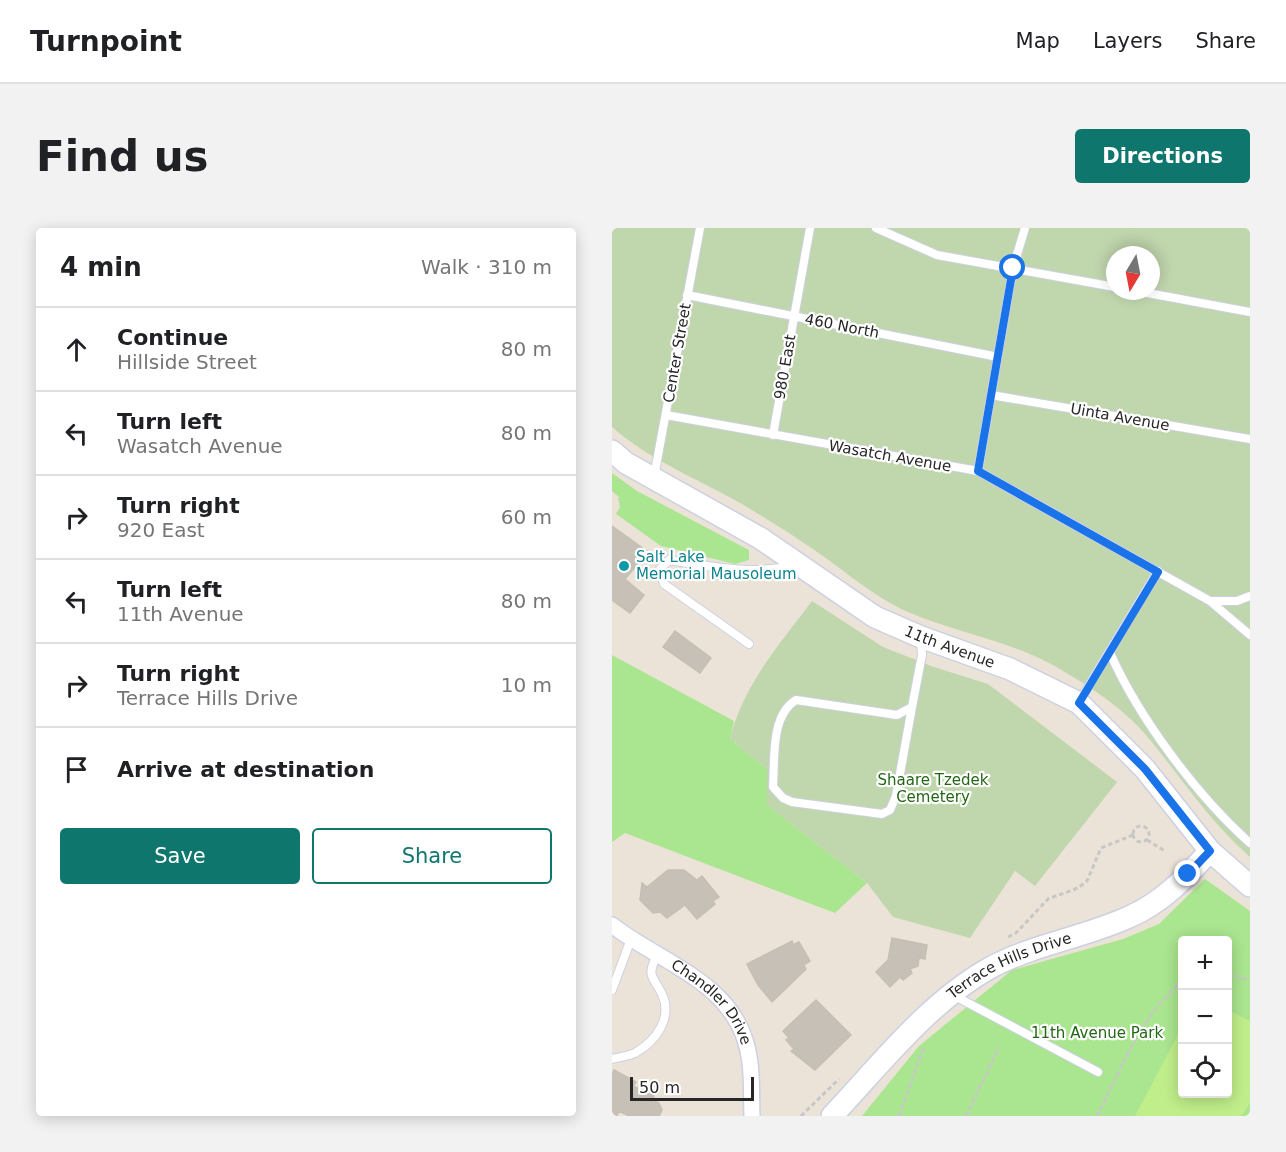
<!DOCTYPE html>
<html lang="en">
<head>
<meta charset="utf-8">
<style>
  body { margin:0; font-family:"DejaVu Sans",sans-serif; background:#f2f2f2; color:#202124 }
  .controls { position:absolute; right:18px; bottom:18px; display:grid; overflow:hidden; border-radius:6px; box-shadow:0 3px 15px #0003 }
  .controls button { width:54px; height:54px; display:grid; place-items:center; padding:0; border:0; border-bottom:2px solid #e0e0e0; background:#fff; color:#202124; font:30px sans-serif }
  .compass { position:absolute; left:494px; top:18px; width:54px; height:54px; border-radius:50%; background:#fff; box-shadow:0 3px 15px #0003; rotate:190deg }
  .scale { position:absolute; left:18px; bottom:15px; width:124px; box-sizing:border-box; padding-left:6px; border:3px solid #272727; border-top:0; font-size:16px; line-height:21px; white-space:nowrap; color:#272727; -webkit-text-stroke:4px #fff; paint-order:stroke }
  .stop { position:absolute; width:18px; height:18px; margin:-14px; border:4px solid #1a73e8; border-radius:50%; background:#fff }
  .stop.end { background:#1a73e8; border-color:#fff; box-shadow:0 2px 6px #0008 }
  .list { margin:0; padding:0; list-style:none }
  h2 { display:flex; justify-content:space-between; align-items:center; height:78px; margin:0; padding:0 24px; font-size:26px }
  h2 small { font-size:20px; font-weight:400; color:#757577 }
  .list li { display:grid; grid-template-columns:39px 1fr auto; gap:18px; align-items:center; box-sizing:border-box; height:84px; padding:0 24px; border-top:2px solid #e0e0e0 }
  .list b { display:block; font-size:22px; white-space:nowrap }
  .list p { margin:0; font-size:20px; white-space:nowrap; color:#757577 }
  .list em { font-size:20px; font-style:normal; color:#757577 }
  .actions { display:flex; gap:12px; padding:18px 24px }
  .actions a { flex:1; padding:14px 0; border:2px solid #0f766e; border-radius:6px; text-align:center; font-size:21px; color:#0f766e }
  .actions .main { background:#0f766e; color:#fff }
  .icon { flex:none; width:33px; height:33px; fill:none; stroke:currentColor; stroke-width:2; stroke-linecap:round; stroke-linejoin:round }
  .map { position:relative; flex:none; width:638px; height:888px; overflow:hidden; border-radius:6px }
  header { display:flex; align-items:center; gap:36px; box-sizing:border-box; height:84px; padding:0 30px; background:#fff; border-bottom:2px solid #e0e0e0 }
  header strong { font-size:28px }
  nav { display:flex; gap:33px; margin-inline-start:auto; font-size:21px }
  .intro { display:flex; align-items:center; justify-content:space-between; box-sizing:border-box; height:144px; padding:0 36px }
  h1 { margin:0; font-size:42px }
  .button { padding:15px 27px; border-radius:6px; background:#0f766e; color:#fff; font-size:21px; font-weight:700 }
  main { display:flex; gap:36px; padding:0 36px }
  aside { flex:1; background:#fff; border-radius:6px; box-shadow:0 3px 15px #0003 }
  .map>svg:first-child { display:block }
  .green { fill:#aae58f; fill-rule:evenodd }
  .cemetery { fill:#c0d6ad; fill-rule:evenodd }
  .pitch { fill:#c0ee8a }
  .building { fill:#c6c0b7; stroke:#c6bfb1; stroke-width:1.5 }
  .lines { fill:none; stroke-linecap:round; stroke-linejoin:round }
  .lane-casing { stroke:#ccd0e2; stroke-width:10 }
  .street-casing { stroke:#ccd0e2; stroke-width:18 }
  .secondary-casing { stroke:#ccd0e2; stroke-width:24 }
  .path { stroke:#c7c7c7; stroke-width:3; stroke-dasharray:4.5 3; stroke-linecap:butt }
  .lane { stroke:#fff; stroke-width:8 }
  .street { stroke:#fff; stroke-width:15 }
  .secondary { stroke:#fff; stroke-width:21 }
  .route { stroke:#1a73e8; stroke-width:8 }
  .culture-dot { fill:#0f9aa8; stroke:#fff; stroke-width:2 }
  .labels { text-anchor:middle; stroke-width:4.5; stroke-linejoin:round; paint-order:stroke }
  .street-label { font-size:15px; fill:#272727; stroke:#fff }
  .culture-label { font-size:15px; fill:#0d838f; stroke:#fff; text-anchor:start }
  .park-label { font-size:15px; fill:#236615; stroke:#fff }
</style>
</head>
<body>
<header>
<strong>Turnpoint</strong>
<nav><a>Map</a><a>Layers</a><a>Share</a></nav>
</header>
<div class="intro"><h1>Find us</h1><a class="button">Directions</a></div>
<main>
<aside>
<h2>4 min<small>Walk · 310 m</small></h2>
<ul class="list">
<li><svg class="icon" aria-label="ahead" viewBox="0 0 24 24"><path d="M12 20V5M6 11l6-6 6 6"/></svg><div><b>Continue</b><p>Hillside Street</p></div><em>80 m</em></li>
<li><svg class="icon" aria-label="left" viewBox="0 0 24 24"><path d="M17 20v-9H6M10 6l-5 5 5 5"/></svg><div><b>Turn left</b><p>Wasatch Avenue</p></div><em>80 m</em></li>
<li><svg class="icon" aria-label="right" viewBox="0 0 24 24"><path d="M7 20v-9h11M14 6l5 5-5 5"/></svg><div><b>Turn right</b><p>920 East</p></div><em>60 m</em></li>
<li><svg class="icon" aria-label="left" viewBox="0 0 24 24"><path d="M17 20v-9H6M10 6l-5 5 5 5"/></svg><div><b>Turn left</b><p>11th Avenue</p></div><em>80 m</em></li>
<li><svg class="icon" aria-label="right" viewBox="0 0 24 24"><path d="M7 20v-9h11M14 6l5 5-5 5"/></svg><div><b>Turn right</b><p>Terrace Hills Drive</p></div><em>10 m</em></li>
<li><svg class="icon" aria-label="arrive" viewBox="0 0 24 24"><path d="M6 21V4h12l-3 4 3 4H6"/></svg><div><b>Arrive at destination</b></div></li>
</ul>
<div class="actions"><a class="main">Save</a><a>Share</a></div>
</aside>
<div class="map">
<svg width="638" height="888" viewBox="0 0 638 888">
  <rect width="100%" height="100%" fill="#ebe3d7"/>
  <path class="green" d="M0 245 25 263 133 320 137 322V332L123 336 49 318 4 286 8 279 6 270H8L0 263Z
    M0 427 122 493 118 511 155 541V577L255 655 223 685 13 605 0 614Z
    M593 651 638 683V888H250L307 818 400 742 511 711 547 696ZM570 712H616V866H570Z"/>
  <path class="cemetery" d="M0 0H638V629C597 593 572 553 538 512 516 484 483 462 453 444 406 414 347 406 296 384 260 368 231 341 198 319 182 308 165 297 148 287 100 256 43 237 0 199ZM503 27H539V63H503Z
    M200 373 271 419 322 439 376 456 505 554 423 658 403 643 358 710 281 689 255 655 155 577V541L118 511C131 457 167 417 200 373Z"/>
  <path class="pitch" d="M616 782 638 793V874L630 888H523L570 799V866H616Z"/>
  <path class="building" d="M0 298 36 324 13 351 32 367 18 385 0 372Z
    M63 403 99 430 88 445 51 419Z
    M56 642H72L85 652 90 648 107 669 101 673 103 676 85 691 73 677 55 690 48 684 41 685 28 672 30 655 35 659Z
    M280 710 315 717 313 731 307 730 306 738 298 741 300 745 291 752 288 749 278 759 264 744 276 732Z
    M180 713 181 717 187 714 198 733 192 737 194 741 160 774 146 757 135 736Z
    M204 772 239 807 203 842 179 823 182 821 174 812 177 810 171 803Z
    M2 842 24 854 21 858 42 868 41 872 47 875 50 882 47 888H17L7 883 5 888H0V846Z"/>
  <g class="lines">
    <defs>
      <path id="lane" d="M264 0 325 27 503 59
        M525 63 638 84
        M75 67 386 129
        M379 167 638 211
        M54 187 366 243 598 373 638 407
        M161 207 198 0
        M366 243 401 40 413 0
        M42 249 88 0
        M599 373H625L638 368
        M137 416 52 356 48 341 57 332C101 339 138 347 182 338
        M498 425C527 490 585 568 638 615
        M467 474 546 343
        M300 479 284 568 278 582 270 586 180 574 171 570 161 559C163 532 158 488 184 472L285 487 300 479 310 427 309 410
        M0 762 19 711
        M341 767 486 844
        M0 831C7 829 17 828 23 825 44 813 61 790 50 766 41 748 34 749 45 727"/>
      <g id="street">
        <path id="s1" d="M0 697C47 734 116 752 134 815 141 839 139 863 140 888"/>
      </g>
      <g id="secondary">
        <path id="s2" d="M0 223 14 235 148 310 263 389 309 409 398 441 467 475 533 541 598 623 638 658"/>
        <path id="s3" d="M220 888C268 837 315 776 376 741 421 716 471 710 517 689 550 675 574 649 598 623"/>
      </g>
    </defs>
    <use href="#lane" class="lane-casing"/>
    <use href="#street" class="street-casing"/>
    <use href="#secondary" class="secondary-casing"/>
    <path class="path" d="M521 606a8 8 0 1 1 16 0a8 8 0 1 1-16 0Z
      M535 612 553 623
      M396 709 404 705 436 671 466 660 475 653 489 620 521 607
      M616 745 638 753
      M189 888 227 851
      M287 888 312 818
      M354 888 387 819
      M485 888C509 842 529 786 570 754"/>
    <use href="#lane" class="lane"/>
    <use href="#street" class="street"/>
    <use href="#secondary" class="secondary"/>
  </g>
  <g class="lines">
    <path class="route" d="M401 40 366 243 546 344 467 475 533 541 598 623 576 646"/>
  </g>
  <circle class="culture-dot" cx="12" cy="338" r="6"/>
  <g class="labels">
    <g class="street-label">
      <text transform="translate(230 98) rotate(11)" y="5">460 North</text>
      <text transform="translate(65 125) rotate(-80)" y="5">Center Street</text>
      <text transform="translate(173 139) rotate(-80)" y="5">980 East</text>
      <text transform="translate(508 189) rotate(10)" y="5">Uinta Avenue</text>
      <text transform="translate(278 228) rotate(10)" y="5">Wasatch Avenue</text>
      <text dy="5" stroke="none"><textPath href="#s2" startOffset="392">11th Avenue</textPath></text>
      <text dy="5" stroke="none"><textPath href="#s3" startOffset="236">Terrace Hills Drive</textPath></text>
      <text dy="5" stroke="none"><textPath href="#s1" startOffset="128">Chandler Drive</textPath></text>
    </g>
    <g class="culture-label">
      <text x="24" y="334">Salt Lake<tspan x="24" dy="17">Memorial Mausoleum</tspan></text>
    </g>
    <g class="park-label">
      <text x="321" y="557">Shaare Tzedek<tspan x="321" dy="17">Cemetery</tspan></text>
      <text x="485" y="810">11th Avenue Park</text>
    </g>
  </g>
</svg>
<div class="controls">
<button>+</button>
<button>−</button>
<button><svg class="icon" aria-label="locate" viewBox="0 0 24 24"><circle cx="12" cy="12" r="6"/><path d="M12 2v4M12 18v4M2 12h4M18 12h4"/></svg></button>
</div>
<svg class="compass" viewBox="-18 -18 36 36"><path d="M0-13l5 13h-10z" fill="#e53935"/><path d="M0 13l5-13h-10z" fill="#757577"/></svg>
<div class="scale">50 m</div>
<div class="stop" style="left:401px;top:40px"></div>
<div class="stop end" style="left:576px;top:646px"></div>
</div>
</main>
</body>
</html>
